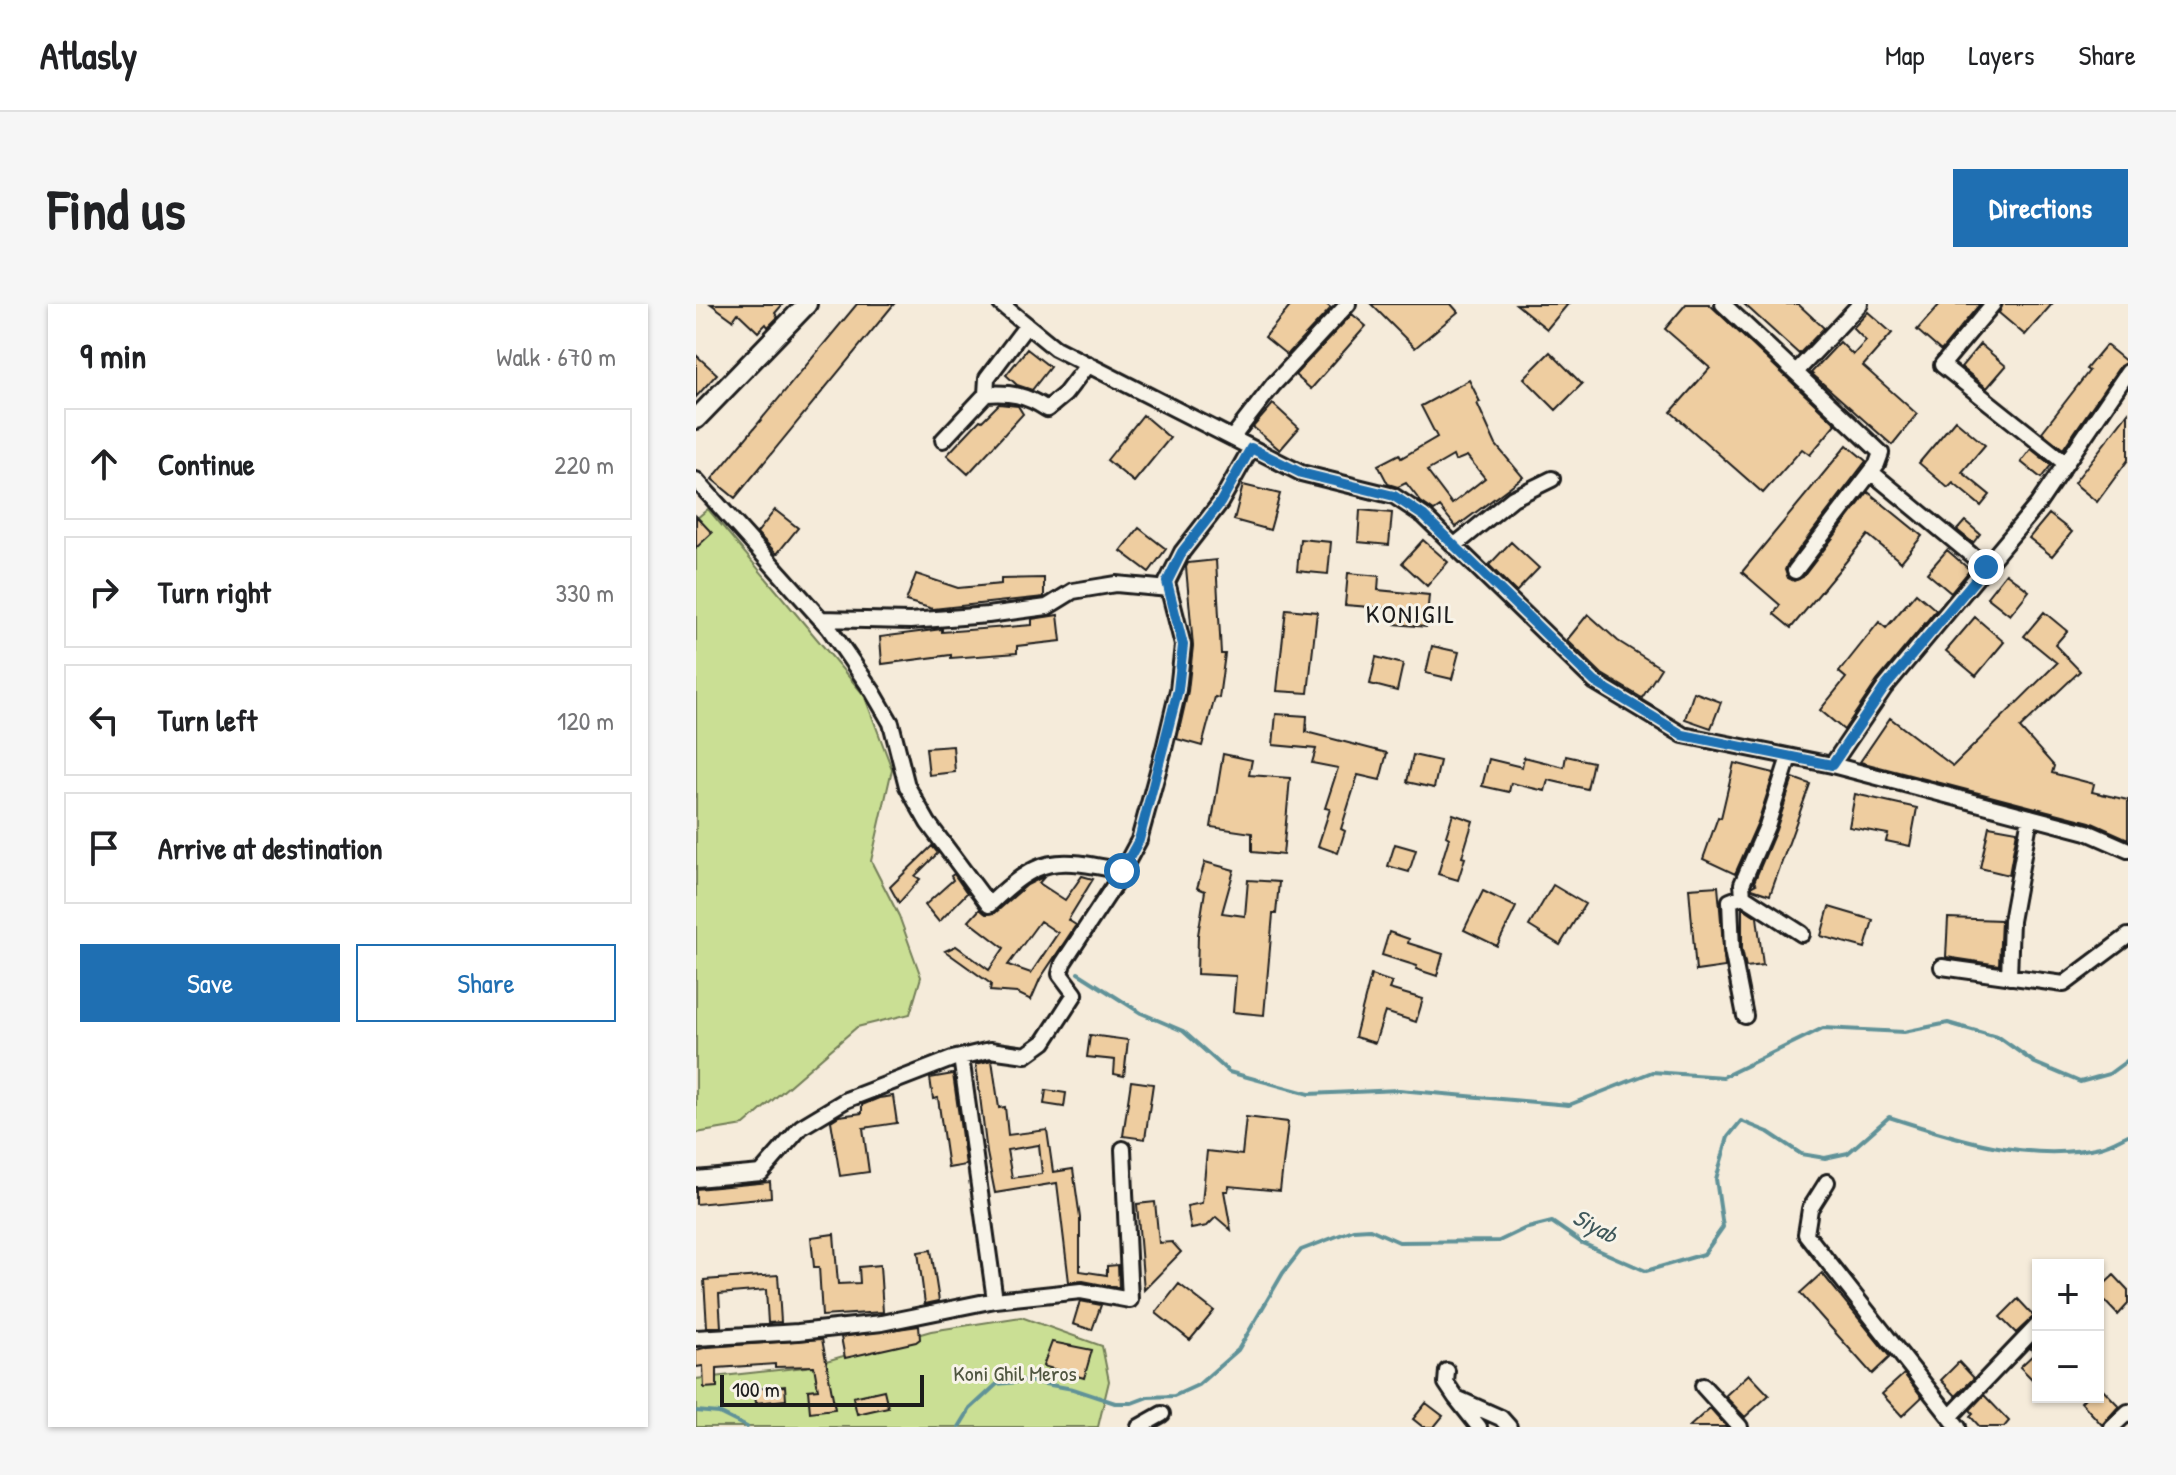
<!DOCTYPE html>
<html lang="en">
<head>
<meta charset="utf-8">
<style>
  body { margin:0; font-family:"Patrick Hand",sans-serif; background:#f6f6f6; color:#202124 }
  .controls { position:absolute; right:24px; bottom:24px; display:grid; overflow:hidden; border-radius:0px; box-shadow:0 2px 6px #0004 }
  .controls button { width:72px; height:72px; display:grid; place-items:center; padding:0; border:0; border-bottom:2px solid #e0e0e0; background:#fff; color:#202124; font:40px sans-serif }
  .scale { position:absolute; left:24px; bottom:20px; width:204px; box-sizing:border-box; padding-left:8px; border:4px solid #1c1c1c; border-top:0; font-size:22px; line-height:28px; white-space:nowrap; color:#1c1c1c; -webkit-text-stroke:6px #f7f3e8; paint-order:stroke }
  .stop { position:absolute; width:24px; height:24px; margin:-18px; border:6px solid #1f6fb2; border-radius:50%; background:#fff }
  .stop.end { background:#1f6fb2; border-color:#fff; box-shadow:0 2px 8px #0008 }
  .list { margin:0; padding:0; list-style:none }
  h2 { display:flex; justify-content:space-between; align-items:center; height:104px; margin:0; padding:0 32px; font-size:34px }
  h2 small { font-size:26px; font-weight:400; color:#757577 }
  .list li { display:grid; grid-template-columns:52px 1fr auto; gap:24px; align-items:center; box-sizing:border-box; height:112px; margin:0 16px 16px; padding:0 16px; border:2px solid #e0e0e0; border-radius:0px }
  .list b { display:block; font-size:30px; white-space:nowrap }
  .list em { font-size:26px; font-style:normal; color:#757577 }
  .actions { display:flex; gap:16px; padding:24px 32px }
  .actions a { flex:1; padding:18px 0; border:2px solid #1f6fb2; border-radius:0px; text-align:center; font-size:28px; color:#1f6fb2 }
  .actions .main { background:#1f6fb2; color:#fff }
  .icon { flex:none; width:44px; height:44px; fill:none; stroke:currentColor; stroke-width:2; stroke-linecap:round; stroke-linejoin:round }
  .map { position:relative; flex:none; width:1432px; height:1123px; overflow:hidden; border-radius:0px }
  header { display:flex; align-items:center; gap:48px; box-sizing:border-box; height:112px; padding:0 40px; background:#fff; border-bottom:2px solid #e0e0e0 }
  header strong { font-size:38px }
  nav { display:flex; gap:44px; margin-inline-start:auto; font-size:28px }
  .intro { display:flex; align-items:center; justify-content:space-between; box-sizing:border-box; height:192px; padding:0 48px }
  h1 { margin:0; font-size:56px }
  .button { padding:20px 36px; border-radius:0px; background:#1f6fb2; color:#fff; font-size:28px; font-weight:700 }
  main { display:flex; gap:48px; padding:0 48px }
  aside { flex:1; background:#fff; border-radius:0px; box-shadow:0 2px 6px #0004 }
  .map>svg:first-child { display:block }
  .green { fill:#cadf94; stroke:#737e58; stroke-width:2 }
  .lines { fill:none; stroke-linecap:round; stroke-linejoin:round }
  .stream { stroke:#619298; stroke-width:4 }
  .building { fill:#eecda0; stroke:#1c1c1c; stroke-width:2; fill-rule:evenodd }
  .minor-casing { stroke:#1c1c1c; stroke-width:20 }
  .major-casing { stroke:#1c1c1c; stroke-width:24 }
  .minor { stroke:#f7f3e8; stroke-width:14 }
  .major { stroke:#f7f3e8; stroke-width:18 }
  .route { stroke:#1f6fb2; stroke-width:10 }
  .labels { text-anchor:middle; stroke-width:6; stroke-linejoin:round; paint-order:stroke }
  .park-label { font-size:22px; fill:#505640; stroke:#f7f3e8 }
  .water-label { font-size:24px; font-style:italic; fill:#3e575a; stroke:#f7f3e8 }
  .quarter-label { font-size:26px; letter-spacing:2px; fill:#1c1c1c; stroke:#f7f3e8 }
</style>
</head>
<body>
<header>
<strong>Atlasly</strong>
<nav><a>Map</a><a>Layers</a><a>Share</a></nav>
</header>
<div class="intro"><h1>Find us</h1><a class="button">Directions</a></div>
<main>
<aside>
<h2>9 min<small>Walk · 670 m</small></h2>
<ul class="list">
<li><svg class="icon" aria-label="ahead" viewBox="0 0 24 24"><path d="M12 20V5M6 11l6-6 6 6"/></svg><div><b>Continue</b></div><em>220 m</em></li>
<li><svg class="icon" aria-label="right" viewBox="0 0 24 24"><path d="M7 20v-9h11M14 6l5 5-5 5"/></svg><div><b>Turn right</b></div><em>330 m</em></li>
<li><svg class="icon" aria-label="left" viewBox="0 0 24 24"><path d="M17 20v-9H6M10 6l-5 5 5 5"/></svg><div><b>Turn left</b></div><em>120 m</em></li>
<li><svg class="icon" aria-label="arrive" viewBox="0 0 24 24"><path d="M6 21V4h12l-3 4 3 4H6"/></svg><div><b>Arrive at destination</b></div></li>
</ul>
<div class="actions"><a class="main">Save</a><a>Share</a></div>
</aside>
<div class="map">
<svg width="1432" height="1123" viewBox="0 0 1432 1123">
  <rect width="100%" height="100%" fill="#f5ebda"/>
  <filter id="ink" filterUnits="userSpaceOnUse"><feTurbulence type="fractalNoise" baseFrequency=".0125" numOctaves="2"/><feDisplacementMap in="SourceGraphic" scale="16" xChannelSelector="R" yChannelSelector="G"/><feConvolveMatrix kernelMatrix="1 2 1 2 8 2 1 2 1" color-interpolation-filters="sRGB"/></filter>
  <g filter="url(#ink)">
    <path class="green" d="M12 205 168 391 196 465 175 557 203 612 225 673 214 710 161 723 48 821 0 829V215Z
      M325 1013 406 1042 413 1077 402 1123H0V1075L109 1063 235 1027Z"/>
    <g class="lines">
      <path class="stream" d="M382 669 445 709 487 727 533 768 613 790 703 786 873 801 956 768 1027 773 1127 724 1208 728 1252 719 1304 734 1339 759 1384 778 1413 770 1432 756
        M0 1107 23 1109 51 1123
        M263 1123 274 1105 301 1080 332 1077 377 1085 419 1099H436L452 1093 478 1092 502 1081 542 1046 587 969 605 946 657 926 674 925 703 938 803 937 828 925 856 918 886 939 950 967 1008 950 1027 923 1020 875 1032 833 1045 817 1072 828 1105 850 1129 854 1152 849 1193 813C1260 835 1335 859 1404 843 1414 841 1423 835 1432 831"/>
    </g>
    <path class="building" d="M15 0H87L79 9 82 13 72 23 70 20 62 28 42 9 37 16Z
      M161 0H198L39 194 16 175Z
      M596 0H630L635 4 591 51 569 33Z
      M675 0H755L762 8 719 44Z
      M820 0H872L851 25Z
      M990 0H1013L1140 120 1114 151 1106 145 1067 189 975 108 1014 64 969 25Z
      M1048 0H1102L1128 24 1103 50Z
      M1244 0H1284L1245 47 1221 26Z
      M1307 0H1356L1329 31 1303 9Z
      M1172 8 1196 29 1167 62 1221 110 1196 141 1115 69 1144 38 1157 51 1170 37 1157 24Z
      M656 10 670 22 615 85 599 71Z
      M1284 40 1310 62 1291 84 1265 63Z
      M1410 41 1431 58 1424 62 1367 145 1346 128 1393 67 1390 65Z
      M331 45 354 63 336 86 321 81 310 71Z
      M854 48 886 80 860 106 828 74Z
      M0 51 21 70 0 93Z
      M773 76 784 98 781 99 800 141 827 173 760 223 744 203 738 207 725 198 710 179 702 183 692 180 682 161 703 150 705 154 741 133 725 102ZM757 152 759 157 771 152 789 174 756 200 731 167Z
      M303 100 322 102 327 110 272 170 251 151 284 116 286 117Z
      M577 100 603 124 584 146 557 123Z
      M1432 109V156L1401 198 1378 179Z
      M447 111 474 134 438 178 411 156Z
      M1259 116 1289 141 1266 168 1294 191 1285 202 1257 179 1252 184 1223 159Z
      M1151 141 1170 157 1091 261 1089 266 1092 274 1098 277 1107 273 1172 188 1226 232 1205 258 1172 231 1095 324 1078 310 1084 301 1046 268Z
      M1335 145 1355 161 1345 174 1325 158Z
      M547 181 584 190 574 226 538 216Z
      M79 206 102 224 81 250 61 229Z
      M664 206 696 209 693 241 662 238Z
      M1353 210 1376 228 1356 252 1333 234Z
      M0 212 16 229 0 244Z
      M1269 217 1284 230 1277 239 1261 226Z
      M443 224 470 245 453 268 425 247Z
      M604 235 635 238 632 270 601 267Z
      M727 236 752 258 731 282 706 259Z
      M815 238 843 264 820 288 793 261Z
      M1251 246 1274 266 1255 289 1231 269Z
      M520 256 525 350H529L523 394 519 393 506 442 481 435 492 387 497 342 490 263 492 259Z
      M652 269 683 272 682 286 733 291 730 323 699 320 700 305 649 301Z
      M1310 269 1333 287 1314 311 1291 293Z
      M220 270 262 284 305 280V275L348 274V293L237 305 210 297Z
      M1220 289 1240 306 1181 377 1148 426 1124 406 1150 374 1143 368 1183 318 1190 324Z
      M590 305 621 308 612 389 581 387Z
      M1348 308 1371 327 1359 341 1384 367 1324 424 1358 462 1356 469 1398 480 1396 488 1432 496V535L1394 518 1164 458 1194 414 1257 462 1361 359 1328 332Z
      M892 310 922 337 965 364 946 394 906 370 871 336Z
      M362 311 365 337 321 342V349L255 354V351L186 360 184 333 246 325V328L336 321V315Z
      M1279 313 1308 338 1280 372 1250 347Z
      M736 342 763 348 756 375 730 369Z
      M680 353 707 360 701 387 674 380Z
      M998 388 1025 398 1015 424 989 415Z
      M580 410 611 412 610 428 691 449 684 476 662 471 645 525 649 527 642 549 622 542 634 505 629 504 642 464 616 459 620 445 577 441Z
      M257 442 259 468 233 471 230 444Z
      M527 450 556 456 553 471 594 474 587 551 556 548V529L515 523Z
      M717 451 744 457 738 484 711 478Z
      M870 452 897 458 891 485 852 476 849 487 815 479 813 488 786 482 793 455 826 463 828 453 868 463Z
      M1038 459 1078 469 1062 518 1039 570 1007 555 1022 513 1025 514Z
      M1097 474 1114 480 1074 591 1056 585V582L1060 580 1058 578 1080 526Z
      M1159 490 1221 504 1214 542 1190 537 1192 530 1153 523Z
      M757 510 777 517 766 553 769 554 762 576 742 570 753 534 750 532Z
      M1293 522 1321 527 1313 571 1284 564Z
      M699 540 720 546 713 568 692 562Z
      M236 542 242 549 219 572 224 575 203 599 194 583Z
      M509 558 538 566 526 609 549 612 552 576 583 578 580 610H577L568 711 537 708 540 672 501 670 502 631 509 587 501 584Z
      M258 570 271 589 243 618 229 601 257 576 255 572Z
      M349 572 343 579 369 596 386 572 397 575 372 616 380 621 344 675 335 696 321 689 294 687 295 680 249 647 260 642 293 666 308 644 273 617 284 605 290 610 299 609 331 581ZM344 617 362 629 335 669 312 661Z
      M857 581 889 600 864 641 833 622Z
      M1022 582 1029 663 1000 667 993 584Z
      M787 587 820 603 801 642 768 626Z
      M1046 603 1061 613 1067 661 1050 663 1046 645Z
      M1133 603 1177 616 1169 644 1125 632Z
      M1252 614 1305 616 1303 661 1250 653Z
      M693 628 713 635 712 639 747 650 741 672 720 665 721 662 686 651Z
      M675 671 696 678 693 685 727 695 720 718 689 708 679 739 659 733Z
      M394 731 432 736 428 772 418 770 419 756 391 753Z
      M296 756 303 804 309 803 312 831 351 826 357 868 377 865 384 914V967L411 971V962L422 961 423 984 387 977 373 978 361 879 299 889 291 849 280 760ZM343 841 346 870 316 874 311 846Z
      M257 770 270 861 252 864 242 794 237 795 234 774Z
      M435 777 457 780 449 835 427 832Z
      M350 786 370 789 368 803 348 800Z
      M197 792 201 819 167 824 173 868 144 872 135 817 143 812 166 809V801L183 794Z
      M550 813 592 818 584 887 533 882 532 887H528L535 926 520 913 511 922 495 925 491 902 506 899 511 847 546 851Z
      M74 878 75 893 0 900V885Z
      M459 898 463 939 476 938 485 948 448 986 441 900Z
      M138 930 142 980 164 979 163 963 184 961 187 1008 126 1012 123 963H118L115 933Z
      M235 946 243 997 229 1000 222 948Z
      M1126 969 1194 1053 1176 1070 1104 989Z
      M82 971 85 1018 72 1019 70 986 23 990 25 1023H11L8 976Z
      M1418 971 1432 986V1000L1422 1011 1402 990V986Z
      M483 980 518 1007 494 1036 460 1009Z
      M1322 995 1338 1012 1320 1029 1304 1013Z
      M384 997 405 1001 396 1026 377 1020Z
      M223 1022 224 1035 220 1038 149 1054 145 1033Z
      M126 1035 139 1105 114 1108 112 1086 122 1085 118 1062 79 1063V1060L21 1064V1083L8 1084 7 1062 0 1063V1046L12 1043Z
      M1342 1035V1081L1324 1063 1339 1049 1334 1044Z
      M356 1038 396 1046 388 1074 347 1062Z
      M1263 1058 1278 1074 1260 1092 1245 1076Z
      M1053 1070 1073 1091 1049 1113 1029 1092Z
      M1208 1070 1226 1093 1206 1112 1186 1090Z
      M1402 1080 1423 1102 1406 1121 1385 1098 1390 1093H1402Z
      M89 1082 90 1096 60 1099 58 1085Z
      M188 1086 192 1103 161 1110 157 1093Z
      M1288 1091 1313 1117 1308 1123H1284L1274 1112 1277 1109 1274 1106Z
      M730 1099 747 1112 738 1123H727L717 1115Z
      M1014 1104 1031 1123H993Z"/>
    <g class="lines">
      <defs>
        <path id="minor" d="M305 0 359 44 605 169 698 192 728 212 899 378 987 431 1136 461 1391 528 1432 546
          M1027 0 1185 149 1181 160 1099 267
          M1297 0 1246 61 1369 159
          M1100 68 1164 0
          M290 90 291 74 331 21
          M536 134 577 81 652 0
          M247 136 290 90C314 88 330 91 351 105L369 90 392 60
          M1175 168 1290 263
          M0 176 133 324 177 388 195 419 211 482 232 519 293 601C344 552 358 553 426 567
          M758 242 817 194 856 175
          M125 315 214 317 292 311 351 303 377 287 420 280 473 285
          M1093 453 1071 522 1046 580 1047 592 1106 630
          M1136 461 1189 383 1342 200 1432 68
          M1047 592 1034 597 1036 646 1049 712
          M1246 663 1368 680 1432 632
          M1313 673 1315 617 1334 513
          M0 875 65 869 105 823 150 796 256 755 294 746 330 751 348 738 379 690 364 670 367 659 421 577 443 536 468 445 482 386 487 341 471 278 486 248 524 199 555 144
          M1131 878 1114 905 1110 930 1262 1123
          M299 996 385 987 434 996 427 845
          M0 1034 102 1028 186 1019 299 996 265 753
          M751 1067 750 1079 760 1094
          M1007 1082 1044 1123
          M1254 1113 1342 1021
          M443 1123 466 1110
          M783 1123 760 1094 805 1114 813 1123
          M1416 1123 1432 1108"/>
        <path id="major" d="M0 115 111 0"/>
      </defs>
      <use href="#minor" class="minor-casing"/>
      <use href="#major" class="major-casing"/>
      <use href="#minor" class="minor"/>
      <use href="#major" class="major"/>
    </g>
  </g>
  <g class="lines" filter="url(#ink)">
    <path class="route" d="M426 567 443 536 482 386 487 341 471 278 486 248 524 199 555 144 605 169 698 192 728 212 899 378 987 431 1136 461 1189 383 1290 263"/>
  </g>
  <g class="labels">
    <g class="park-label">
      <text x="319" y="1077">Koni Ghil Meros</text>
    </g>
    <g class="water-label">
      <text transform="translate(899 922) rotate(28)" y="8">Siyab</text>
    </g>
    <g class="quarter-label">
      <text x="715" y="319">KONIGIL</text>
    </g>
  </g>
</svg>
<div class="controls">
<button>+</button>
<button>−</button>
</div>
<div class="scale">100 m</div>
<div class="stop" style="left:426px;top:567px"></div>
<div class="stop end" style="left:1290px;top:263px"></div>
</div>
</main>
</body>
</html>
